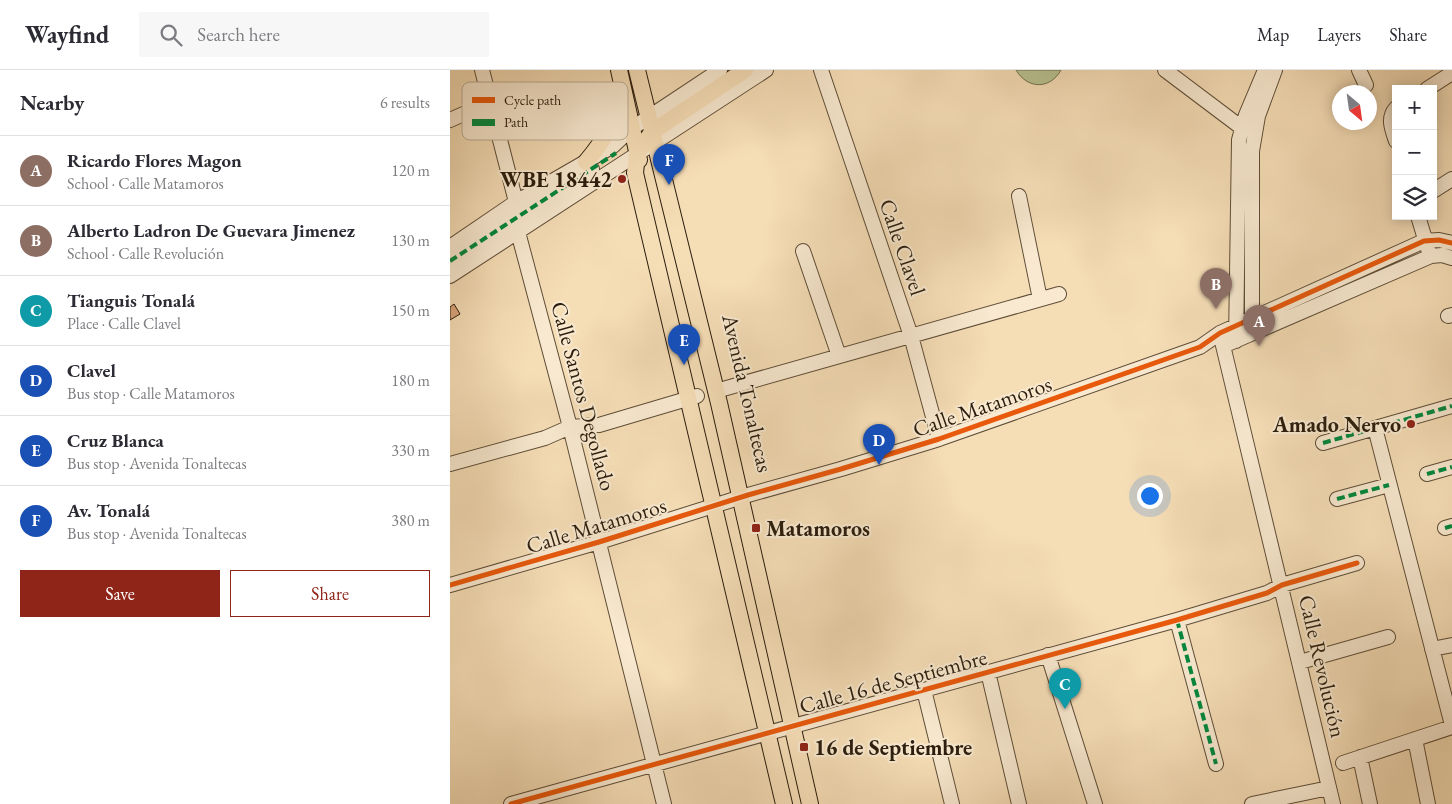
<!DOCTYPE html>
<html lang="en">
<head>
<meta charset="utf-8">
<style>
  body { margin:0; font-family:"EB Garamond",serif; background:#f7f7f7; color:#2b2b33 }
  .controls { position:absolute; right:15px; top:15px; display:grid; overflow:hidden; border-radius:0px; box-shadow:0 2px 12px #0003 }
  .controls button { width:45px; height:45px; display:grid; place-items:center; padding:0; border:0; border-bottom:1px solid #e1e1e2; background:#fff; color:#2b2b33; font:25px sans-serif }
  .compass { position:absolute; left:882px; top:15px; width:45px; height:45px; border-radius:50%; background:#fff; box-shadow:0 2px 12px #0003; rotate:151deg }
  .you { position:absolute; left:699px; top:425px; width:18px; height:18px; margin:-12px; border:4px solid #fff; border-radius:50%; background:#1a73e8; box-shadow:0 0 0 8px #1a73e833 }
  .badge { display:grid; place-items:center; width:32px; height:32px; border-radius:50%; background:#8f2418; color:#fff; font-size:16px; font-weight:700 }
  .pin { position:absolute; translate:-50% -41px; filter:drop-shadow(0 1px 2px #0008) }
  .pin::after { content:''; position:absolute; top:26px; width:18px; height:15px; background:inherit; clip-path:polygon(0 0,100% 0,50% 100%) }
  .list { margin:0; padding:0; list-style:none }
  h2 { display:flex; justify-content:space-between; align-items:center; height:65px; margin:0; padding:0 20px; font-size:21px }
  h2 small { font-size:16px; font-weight:400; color:#7c7c81 }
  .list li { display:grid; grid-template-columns:32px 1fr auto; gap:15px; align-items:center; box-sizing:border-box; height:70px; padding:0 20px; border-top:1px solid #e1e1e2 }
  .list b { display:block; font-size:19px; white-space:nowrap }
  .list p { margin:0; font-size:16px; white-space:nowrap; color:#7c7c81 }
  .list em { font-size:16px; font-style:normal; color:#7c7c81 }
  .actions { display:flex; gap:10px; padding:15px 20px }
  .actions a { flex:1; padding:11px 0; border:1px solid #8f2418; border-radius:0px; text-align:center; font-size:18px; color:#8f2418 }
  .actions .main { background:#8f2418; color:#fff }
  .icon { flex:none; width:28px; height:28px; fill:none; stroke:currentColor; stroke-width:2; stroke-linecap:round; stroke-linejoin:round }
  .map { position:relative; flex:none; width:1002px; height:734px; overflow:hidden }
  header { display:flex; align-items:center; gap:30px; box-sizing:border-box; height:70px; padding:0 25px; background:#fff; border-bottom:1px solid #e1e1e2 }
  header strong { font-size:24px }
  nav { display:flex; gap:28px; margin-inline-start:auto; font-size:18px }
  .search { width:350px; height:45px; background:#f7f7f7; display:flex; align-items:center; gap:12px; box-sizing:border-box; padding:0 18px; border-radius:0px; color:#7c7c81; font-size:19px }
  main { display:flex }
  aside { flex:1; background:#fff }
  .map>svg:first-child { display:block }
  .green { fill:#b8c291; stroke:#72704f }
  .building { fill:#d9a47a; stroke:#2b1d0d }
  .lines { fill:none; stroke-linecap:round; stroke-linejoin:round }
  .minor-casing { stroke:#5e4d37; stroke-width:16 }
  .major-casing { stroke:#2b1d0d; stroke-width:18 }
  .minor { stroke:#f8e9d0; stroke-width:14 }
  .major { stroke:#f5ddb6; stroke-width:16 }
  .quiet { stroke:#00873e; stroke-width:4; stroke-dasharray:8 4; stroke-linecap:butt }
  .cycleway-casing { stroke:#f8e9d0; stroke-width:8 }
  .cycleway { stroke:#e8590c; stroke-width:5 }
  .poi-dot { fill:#8f2418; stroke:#f8e9d0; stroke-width:2 }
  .labels { text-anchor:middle; stroke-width:4; stroke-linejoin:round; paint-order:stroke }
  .poi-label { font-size:22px; font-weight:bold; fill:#2b1d0d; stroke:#f8e9d0; text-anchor:end }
  .street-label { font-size:22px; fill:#2b1d0d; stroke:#f8e9d0 }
  .key { fill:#f8e9d0; stroke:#baac96; stroke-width:1 }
  .key-label { font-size:14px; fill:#2b1d0d }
</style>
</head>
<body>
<header>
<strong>Wayfind</strong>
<div class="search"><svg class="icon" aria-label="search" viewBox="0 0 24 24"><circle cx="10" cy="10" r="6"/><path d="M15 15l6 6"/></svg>Search here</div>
<nav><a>Map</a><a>Layers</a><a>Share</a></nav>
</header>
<main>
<aside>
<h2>Nearby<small>6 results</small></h2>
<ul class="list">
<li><span class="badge" style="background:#8d6e63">A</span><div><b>Ricardo Flores Magon</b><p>School · Calle Matamoros</p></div><em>120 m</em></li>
<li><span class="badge" style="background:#8d6e63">B</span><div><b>Alberto Ladron De Guevara Jimenez</b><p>School · Calle Revolución</p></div><em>130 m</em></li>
<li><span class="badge" style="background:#0f9aa8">C</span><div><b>Tianguis Tonalá</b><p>Place · Calle Clavel</p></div><em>150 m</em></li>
<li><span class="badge" style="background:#1a4fb4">D</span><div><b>Clavel</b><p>Bus stop · Calle Matamoros</p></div><em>180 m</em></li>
<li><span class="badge" style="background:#1a4fb4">E</span><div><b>Cruz Blanca</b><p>Bus stop · Avenida Tonaltecas</p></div><em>330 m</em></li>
<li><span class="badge" style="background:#1a4fb4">F</span><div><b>Av. Tonalá</b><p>Bus stop · Avenida Tonaltecas</p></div><em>380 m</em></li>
</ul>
<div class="actions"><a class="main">Save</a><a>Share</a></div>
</aside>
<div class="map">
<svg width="1002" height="734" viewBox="0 0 1002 734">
  <rect width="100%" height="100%" fill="#f5ddb6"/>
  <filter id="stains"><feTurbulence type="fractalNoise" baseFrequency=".004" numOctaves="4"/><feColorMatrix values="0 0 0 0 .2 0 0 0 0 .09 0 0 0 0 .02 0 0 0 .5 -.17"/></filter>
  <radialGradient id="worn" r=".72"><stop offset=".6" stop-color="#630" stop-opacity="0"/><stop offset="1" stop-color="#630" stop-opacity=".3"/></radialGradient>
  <path class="green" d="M566 0H611C600 20 577 19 566 0Z"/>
  <path class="building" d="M4 234 10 244 0 250V237Z"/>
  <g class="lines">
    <defs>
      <path id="minor" d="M32 0 66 132
        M371 0 461 266 489 369
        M715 0 792 58
        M909 0 916 15
        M977 19 1002 3
        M946 38C937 48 942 59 946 71
        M0 50 41 32
        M983 121 1002 109
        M569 126 590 229
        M968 146 978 179
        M68 162 120 357 214 734
        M0 177 66 132 163 76 181 59 270 0
        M353 181 389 286
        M0 191 142 99
        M0 206 316 0
        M998 246 1002 245
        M802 256V81L808 46 825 0
        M770 263 883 734
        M786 271 789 70 796 45 815 0
        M780 273 981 186 992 185 1002 188
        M266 321 609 224
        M925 358 1002 655
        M873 373 1002 336
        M0 394 95 368 120 357 149 355 247 326
        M977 404 1002 397
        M887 429 939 415
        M995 458 1002 456
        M0 515 149 472 298 425 391 399 489 369 750 277 770 263 974 171 989 170 1002 173
        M727 550 766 694
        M982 579 1002 575
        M598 585 645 734
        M850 592 938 567
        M538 602 569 734
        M474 620 502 734
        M965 669 978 734
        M910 687 920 734
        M893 693 1002 657
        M61 734 727 550 817 523 832 515 907 493
        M802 734 879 718"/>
      <path id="major" d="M169 0 189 90
        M187 0 269 333 360 734
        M295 0 202 62 187 84 185 103 334 734
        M136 92C154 71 167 50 168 22"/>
    </defs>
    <use href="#minor" class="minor-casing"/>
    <use href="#major" class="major-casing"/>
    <use href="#minor" class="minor"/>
    <use href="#major" class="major"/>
    <path class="quiet" d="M0 191 166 83
      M873 373 1002 336
      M977 404 1002 397
      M887 429 939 415
      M995 458 1002 456
      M727 550 766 694"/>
    <defs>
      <path id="cycleway" d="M0 515 149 472 298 425 391 399 489 369 750 277 770 263 974 171 989 170 1002 173
        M61 734 727 550 817 523 832 515 907 493"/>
    </defs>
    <use href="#cycleway" class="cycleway-casing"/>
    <use href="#cycleway" class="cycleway"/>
  </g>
  <g class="poi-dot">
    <circle cx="172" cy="109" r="5"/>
    <circle cx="961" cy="354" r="5"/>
    <rect x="301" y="453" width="10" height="10" rx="2.5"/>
    <rect x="349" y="672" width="10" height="10" rx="2.5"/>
  </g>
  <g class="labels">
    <g class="poi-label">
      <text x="162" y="117">WBE 18442</text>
      <text x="951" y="362">Amado Nervo</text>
      <text x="316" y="466" text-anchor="start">Matamoros</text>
      <text x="364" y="685" text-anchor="start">16 de Septiembre</text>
    </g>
    <g class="street-label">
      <text transform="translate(453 177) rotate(71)" y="8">Calle Clavel</text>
      <text transform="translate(298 323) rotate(77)" y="8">Avenida Tonaltecas</text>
      <text transform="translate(134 326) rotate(75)" y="8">Calle Santos Degollado</text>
      <text transform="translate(532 336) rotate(-19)" y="8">Calle Matamoros</text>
      <text transform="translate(146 455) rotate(-17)" y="8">Calle Matamoros</text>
      <text transform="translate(873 596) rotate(77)" y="8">Calle Revolución</text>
      <text transform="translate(443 611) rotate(-15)" y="8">Calle 16 de Septiembre</text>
    </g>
  </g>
  <rect x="12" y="12" width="166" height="58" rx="8" class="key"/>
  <rect x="22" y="27" width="23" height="6" fill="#e8590c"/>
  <rect x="22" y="49" width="23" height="7" fill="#00873e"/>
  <g class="key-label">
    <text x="54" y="35">Cycle path</text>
    <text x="54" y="57">Path</text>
  </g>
  <rect width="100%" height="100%" filter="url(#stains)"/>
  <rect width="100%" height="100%" fill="url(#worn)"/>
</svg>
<div class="controls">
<button>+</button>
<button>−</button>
<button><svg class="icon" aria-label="layers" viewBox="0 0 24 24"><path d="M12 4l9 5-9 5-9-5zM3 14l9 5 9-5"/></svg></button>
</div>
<svg class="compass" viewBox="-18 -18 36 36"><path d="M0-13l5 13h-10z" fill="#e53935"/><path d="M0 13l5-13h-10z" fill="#7c7c81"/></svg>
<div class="you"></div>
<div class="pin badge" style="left:809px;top:276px;background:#8d6e63">A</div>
<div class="pin badge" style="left:766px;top:239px;background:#8d6e63">B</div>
<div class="pin badge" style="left:615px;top:639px;background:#0f9aa8">C</div>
<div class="pin badge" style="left:429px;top:395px;background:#1a4fb4">D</div>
<div class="pin badge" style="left:234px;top:295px;background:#1a4fb4">E</div>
<div class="pin badge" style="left:219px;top:115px;background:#1a4fb4">F</div>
</div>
</main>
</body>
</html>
